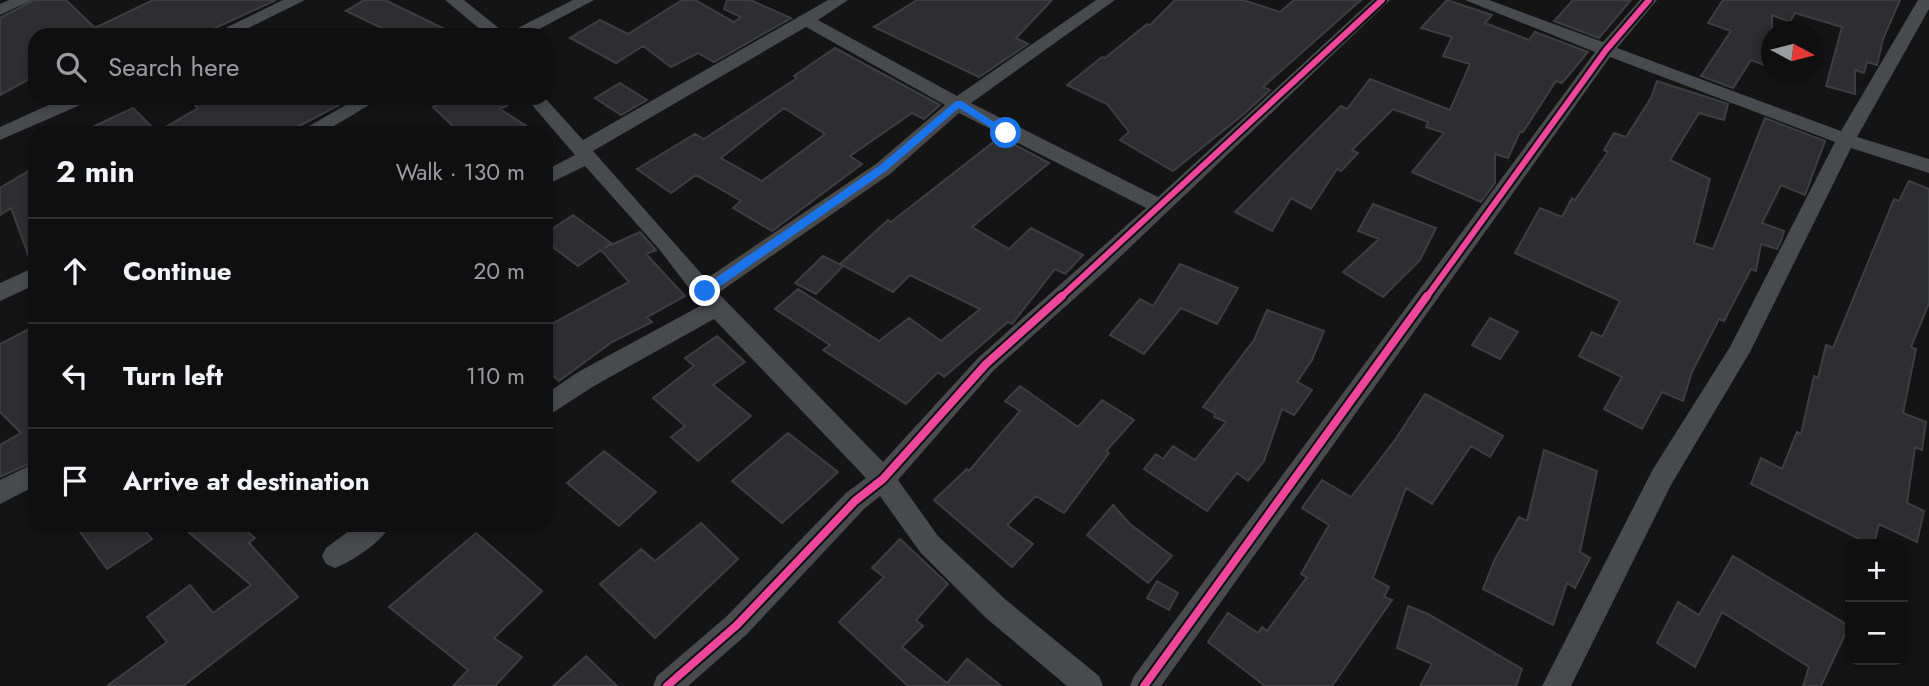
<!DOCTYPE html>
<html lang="en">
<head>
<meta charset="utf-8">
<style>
  body { margin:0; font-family:Jost,sans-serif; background:#181818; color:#f1f3f6 }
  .controls { position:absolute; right:21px; bottom:21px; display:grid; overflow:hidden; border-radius:14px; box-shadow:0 4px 10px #0003 }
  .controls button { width:63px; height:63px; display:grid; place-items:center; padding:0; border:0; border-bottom:2px solid #2f2f2f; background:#0f0f0f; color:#f1f3f6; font:35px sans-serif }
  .compass { position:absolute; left:1761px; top:21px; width:63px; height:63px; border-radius:50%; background:#0f0f0f; box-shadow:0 4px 10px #0003; rotate:97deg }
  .stop { position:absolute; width:21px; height:21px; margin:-16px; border:5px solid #1a73e8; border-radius:50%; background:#fff }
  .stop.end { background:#1a73e8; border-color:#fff; box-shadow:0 2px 7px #0008 }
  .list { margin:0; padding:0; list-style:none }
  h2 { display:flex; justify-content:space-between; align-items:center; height:91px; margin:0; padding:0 28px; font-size:30px }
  h2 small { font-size:23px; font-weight:400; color:#9b9c9e }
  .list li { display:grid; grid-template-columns:46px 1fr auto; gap:21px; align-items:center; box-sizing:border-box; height:105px; padding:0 28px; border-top:2px solid #2f2f2f }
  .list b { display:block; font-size:26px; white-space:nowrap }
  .list em { font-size:23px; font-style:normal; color:#9b9c9e }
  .icon { flex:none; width:38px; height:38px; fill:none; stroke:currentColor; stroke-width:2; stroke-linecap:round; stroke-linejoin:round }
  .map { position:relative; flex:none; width:1929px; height:686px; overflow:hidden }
  .search { position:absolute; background:#0f0f0f; box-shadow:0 4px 10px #0003; left:28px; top:28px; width:525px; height:77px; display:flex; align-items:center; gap:18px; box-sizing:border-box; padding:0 24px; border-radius:21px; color:#9b9c9e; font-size:26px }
  .panel { position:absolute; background:#0f0f0f; box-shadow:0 4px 10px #0003; left:28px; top:126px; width:525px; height:406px; border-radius:21px }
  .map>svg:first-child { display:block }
  .building { fill:#2e2e30; stroke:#3c3e40; stroke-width:2; fill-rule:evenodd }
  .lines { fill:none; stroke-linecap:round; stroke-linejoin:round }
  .minor { fill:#484a4d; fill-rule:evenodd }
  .cycleway-far1-casing { stroke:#0e0e10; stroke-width:10 }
  .cycleway-casing { stroke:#0e0e10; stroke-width:12 }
  .cycleway-far1 { stroke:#ed469a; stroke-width:6 }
  .cycleway { stroke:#ed469a; stroke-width:8 }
  .route { fill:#1a73e8 }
</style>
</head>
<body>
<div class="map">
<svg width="1929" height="686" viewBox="0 0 1929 686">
  <rect width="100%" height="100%" fill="#141414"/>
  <path class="building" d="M34 0H66L95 28 153 0H276L200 35H35V76L0 95V18Z
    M364 0H385L457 35H396L346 11Z
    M682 0H695L734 22 741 17 724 9 727 0H750L791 18 714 62 698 53 671 67 643 46 616 63 570 38 600 20 628 34Z
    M917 0H1052L1016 38 1028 44 979 77 874 27Z
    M1175 0H1243L1280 12 1294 0H1361L1263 87 1270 90 1244 114 1173 171 1120 140 1129 132 1107 104 1067 85 1102 57 1105 58 1147 24 1150 25Z
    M1447 0 1492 15 1485 23 1529 40 1535 32 1588 52 1562 83 1556 81 1523 132H1520L1508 158 1495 154V183L1481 202 1412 172 1444 133 1426 127 1428 122 1393 109 1352 150 1358 153 1341 171 1337 169 1311 209 1291 198 1272 231 1235 212 1341 106 1347 109 1370 79 1450 110 1470 64 1443 56 1452 37 1421 28Z
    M1573 0H1631L1599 38 1554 21Z
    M1723 0H1900L1883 39 1877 65 1867 62 1864 73 1855 70V94L1826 86 1842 27 1795 13 1790 22 1772 15V52L1764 65 1751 60 1733 88 1701 76 1731 31 1708 23Z
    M835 48 940 105 924 119 912 113 850 156 862 164 772 231 733 208 741 201 696 175 671 193 637 169 695 134 704 139 797 78 794 76ZM784 108 825 134 762 181 721 158Z
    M1657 81 1728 104 1724 120 1699 113 1670 160 1710 179 1694 243 1713 249 1765 118 1825 141 1805 195 1781 185 1762 223 1784 231 1781 241 1777 249 1761 244 1756 271 1751 269 1724 321 1719 319 1692 372 1683 401 1662 392 1642 429 1604 409 1622 377 1579 356 1592 332 1602 337 1620 301 1515 253 1540 208 1562 217 1572 198 1575 200 1608 152 1604 150 1614 133 1626 137 1651 98Z
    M620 83 647 100 621 115 595 98Z
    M187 98H352L286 133H80L133 108 157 132 198 108Z
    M452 98H522L500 109 537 133H460L433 107Z
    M1000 137 1049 163 972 227 1009 249 1031 228 1083 255 1065 274 1055 269 1012 324 1008 322 944 377 938 372 906 404 823 350 830 345 775 309 798 289 879 341 909 318 941 341 980 309 910 275 893 292 840 264 888 220 891 222Z
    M35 167V265H32L11 208 0 215V188Z
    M1909 181 1929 189V303L1911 347 1916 349 1903 413 1926 422 1922 450 1915 447 1907 503 1924 511 1917 542 1879 524 1874 544H1869L1751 484 1761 458 1782 469 1797 432 1801 434 1814 376 1818 378 1826 345 1833 348 1894 199 1899 201Z
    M1373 204 1436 228 1420 260 1383 297 1343 272 1379 239 1358 231Z
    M573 215 611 243 604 248 640 232 656 250 646 254 685 296 647 317 652 322 612 342 559 381 546 370V327L629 282 601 250 578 266 546 242V233Z
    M823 256 843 266 816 294 795 283Z
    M1180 264 1238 288 1217 324 1181 308 1144 354 1110 335 1140 299 1153 306Z
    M1267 310 1324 331 1312 360 1297 382 1312 390 1294 415 1282 409 1264 461 1248 481 1237 473 1207 511 1144 469 1156 454 1163 459 1173 446 1195 460 1226 422 1214 417 1215 414 1203 407 1254 340Z
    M1490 318 1518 332 1500 359 1472 345Z
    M35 326V461L0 477V445L21 433 0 412V344Z
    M717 336 745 362 713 385 751 416 698 461 671 437 685 426 653 398 694 366 685 358Z
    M1020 386 1078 427 1102 400 1134 420 1106 451 1109 453 1064 513 1036 496 1007 525 1033 544 1012 567 934 500 967 469 969 471 1020 411 1005 401Z
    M1425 394 1503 436 1490 457 1471 446 1432 504 1406 488 1373 578 1389 587 1384 597 1392 600 1332 686H1265L1208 642 1228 613 1258 633 1262 627 1267 631 1307 577 1301 574 1329 525 1302 508 1322 480 1351 497 1395 440Z
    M788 433 838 472 782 523 732 481Z
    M1544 450 1597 471 1580 552 1590 558 1575 588 1567 583 1553 625 1483 589 1495 559 1519 517 1527 521Z
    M604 451 656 492 619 526 567 483Z
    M1113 505 1130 524 1172 556 1148 583 1087 535Z
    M701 523 738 559 655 638 600 584 641 549 655 561Z
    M75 525H140L152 539 107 569Z
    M180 525H239L255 538 249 543 298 597 183 686H107L167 642 147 617 190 585 213 613 251 585Z
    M476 533 542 591 494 638 522 657 495 686H453L468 670 389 607Z
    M900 539 948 584 916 620 923 626 902 647 947 683 967 659 1001 686H908L839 622 884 577 872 568Z
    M1733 556 1849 626 1821 686H1803L1809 667 1722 612 1695 667 1657 643 1678 602 1699 615Z
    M1157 581 1178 593 1169 610 1147 598Z
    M1408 606 1428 614 1522 669 1516 686H1420L1432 664 1397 648Z
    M586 656 617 686H553Z"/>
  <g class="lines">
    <path class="minor" d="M9 0H32L0 15V4Z
      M283 0H305L234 35H211Z
      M445 0H464L506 34 573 0H594L528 35H487Z
      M828 0H848L818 20 957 96 1096 0H1115L971 103 1158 197 1372 0H1390L1103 273 994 370 898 480 938 536 1006 600 1099 676 1103 686H1067L986 618 920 552 880 496 864 509 747 634 688 686H653L657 676 727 616 846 493 866 478 714 319 594 386 546 417V394L578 372 702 305 659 249 585 166 546 185V170L575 155 526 98H545L583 140ZM806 27 945 105 876 164 706 279 593 151ZM959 113 1146 208 978 358 883 462 718 293 890 174Z
      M1465 0H1489L1603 42 1640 0H1657L1617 48 1841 131 1918 0H1929V9L1857 137 1929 159V173L1851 148 1750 352 1671 485 1571 686H1542L1653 469 1730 347 1835 142 1610 57 1161 686H1130L1134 676 1595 52Z
      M64 98H89L87 102 0 140V127Z
      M358 98H381L322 133H297Z
      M35 267V285L0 301V283Z
      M35 463V486L0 504V480Z
      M357 525H390C382 542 353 561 335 568L326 564 322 556 326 548Z"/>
    <defs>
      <path id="cycleway-far1" d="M1060 298 1382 0
        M1426 298 1606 50 1649 0"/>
      <path id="cycleway" d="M667 686 737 625 855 501 883 479 986 364 1062 296
        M1144 686 1427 296"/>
    </defs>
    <use href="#cycleway-far1" class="cycleway-far1-casing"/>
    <use href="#cycleway" class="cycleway-casing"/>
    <use href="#cycleway-far1" class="cycleway-far1"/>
    <use href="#cycleway" class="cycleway"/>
  </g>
  <path class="route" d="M956 101H962L1011 133 1003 135 959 108 886 171 709 294H701V288L879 166Z"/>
</svg>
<div class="controls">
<button>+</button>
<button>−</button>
</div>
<svg class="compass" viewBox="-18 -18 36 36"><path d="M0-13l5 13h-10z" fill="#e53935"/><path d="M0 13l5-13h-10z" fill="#9b9c9e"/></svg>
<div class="stop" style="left:1006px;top:133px"></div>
<div class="stop end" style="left:705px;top:291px"></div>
<div class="search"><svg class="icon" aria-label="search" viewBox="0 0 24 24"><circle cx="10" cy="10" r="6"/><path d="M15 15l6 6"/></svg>Search here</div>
<section class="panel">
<h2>2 min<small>Walk · 130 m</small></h2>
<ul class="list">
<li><svg class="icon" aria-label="ahead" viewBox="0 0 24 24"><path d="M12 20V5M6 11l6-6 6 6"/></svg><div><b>Continue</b></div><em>20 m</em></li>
<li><svg class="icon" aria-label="left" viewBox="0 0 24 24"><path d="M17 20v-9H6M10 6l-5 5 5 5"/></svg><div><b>Turn left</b></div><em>110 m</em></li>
<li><svg class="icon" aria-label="arrive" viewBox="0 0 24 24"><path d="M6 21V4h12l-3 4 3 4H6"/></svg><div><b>Arrive at destination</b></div></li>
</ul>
</section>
</div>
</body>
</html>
